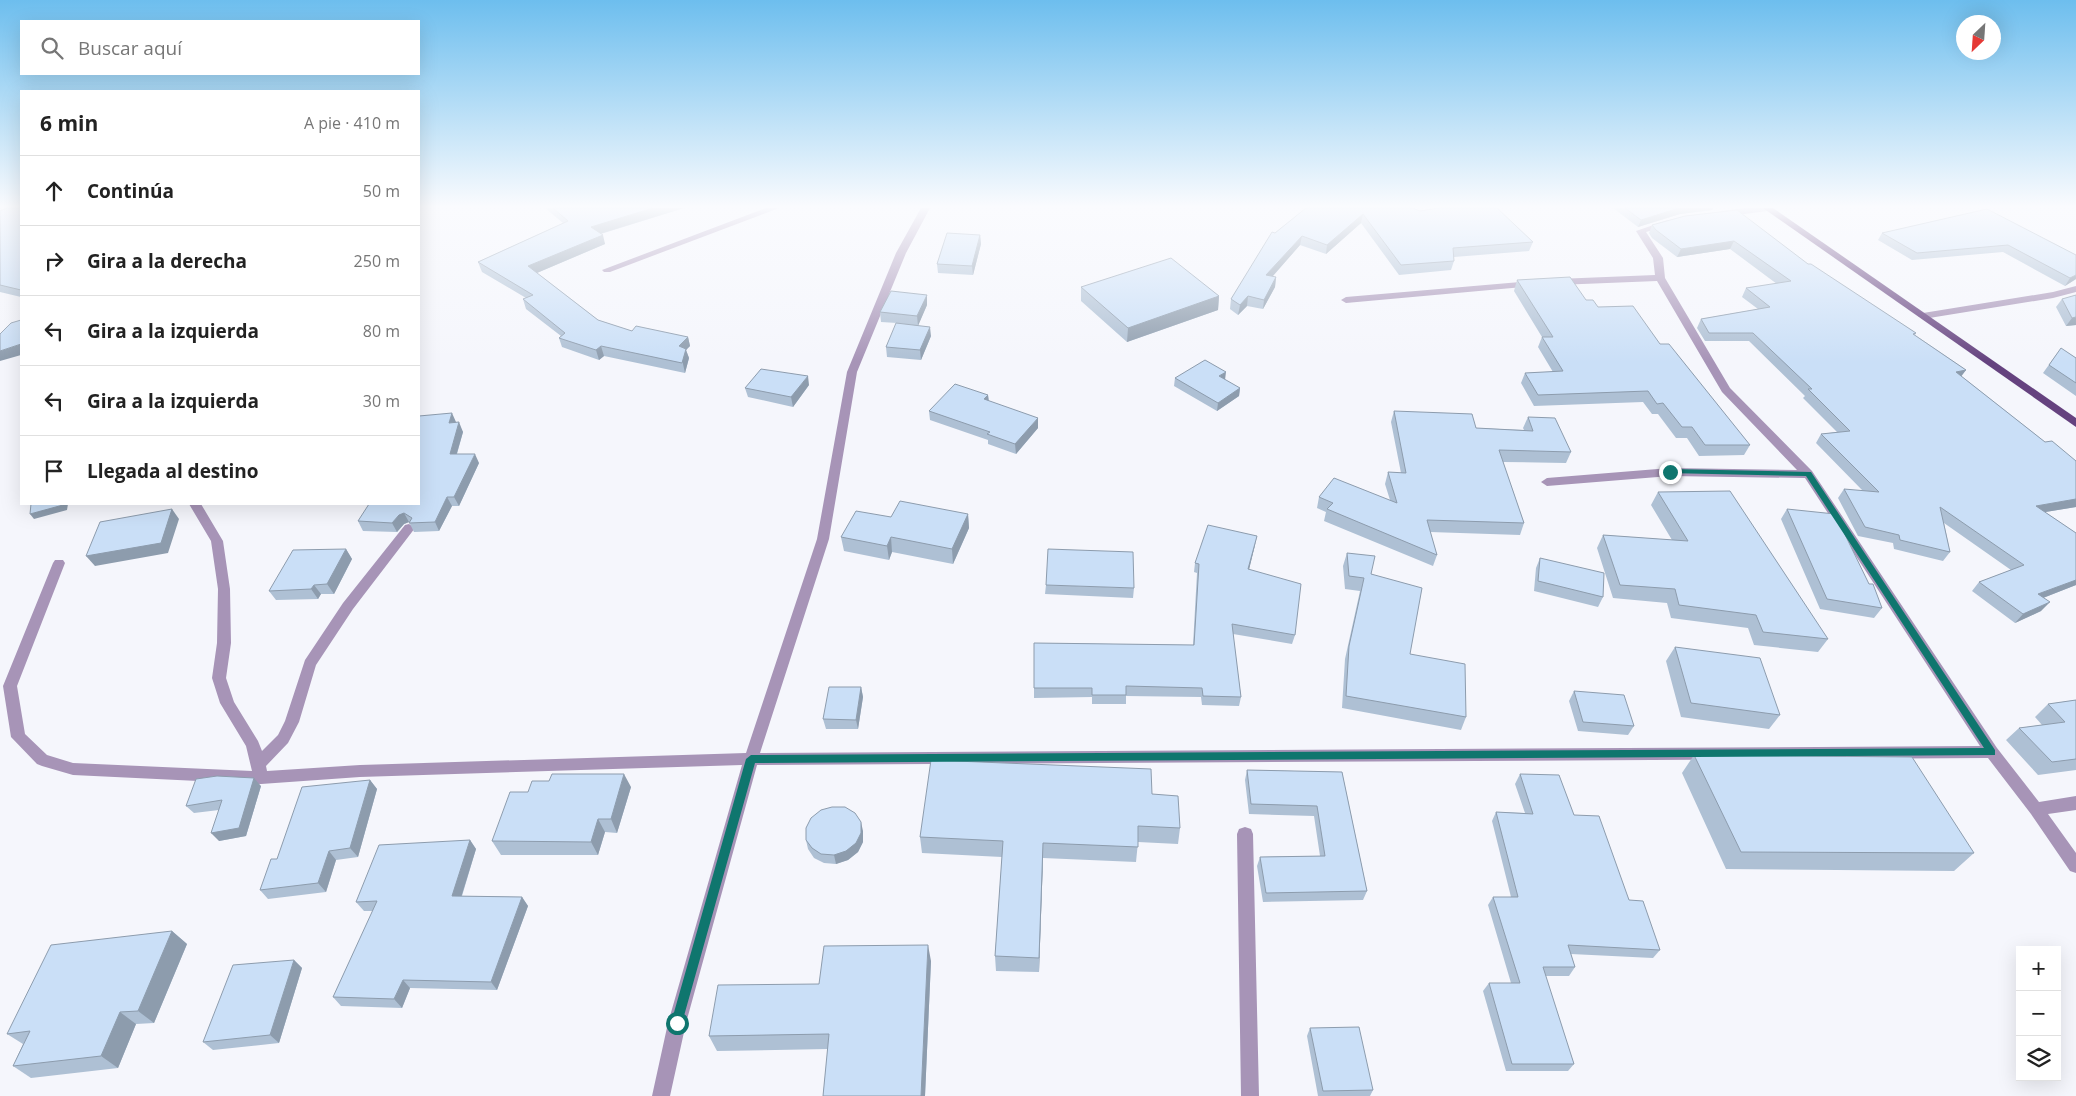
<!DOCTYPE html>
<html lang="es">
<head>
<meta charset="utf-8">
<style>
  body { margin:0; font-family:"Open Sans",sans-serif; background:#f2f2f2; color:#222 }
  .controls { position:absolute; right:15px; bottom:15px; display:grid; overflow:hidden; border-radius:0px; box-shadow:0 5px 20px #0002 }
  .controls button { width:45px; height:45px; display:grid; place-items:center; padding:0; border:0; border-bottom:1px solid #e0e0e0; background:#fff; color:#222; font:25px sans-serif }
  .compass { position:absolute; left:1956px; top:15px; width:45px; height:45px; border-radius:50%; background:#fff; box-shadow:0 5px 20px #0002; rotate:205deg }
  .stop { position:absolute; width:15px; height:15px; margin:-11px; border:4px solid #0f766e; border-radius:50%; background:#fff }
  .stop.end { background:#0f766e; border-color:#fff; box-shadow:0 1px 5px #0008 }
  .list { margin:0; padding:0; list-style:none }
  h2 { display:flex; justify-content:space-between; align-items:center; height:65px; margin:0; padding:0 20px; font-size:21px }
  h2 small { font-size:16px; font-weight:400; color:#767676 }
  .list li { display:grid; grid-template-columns:32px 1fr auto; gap:15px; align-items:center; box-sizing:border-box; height:70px; padding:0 20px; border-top:1px solid #e0e0e0 }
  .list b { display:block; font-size:19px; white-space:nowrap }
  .list em { font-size:16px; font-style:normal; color:#767676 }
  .icon { flex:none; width:28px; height:28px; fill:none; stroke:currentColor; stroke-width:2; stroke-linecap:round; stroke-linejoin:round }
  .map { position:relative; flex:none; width:2076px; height:1096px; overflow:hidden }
  .search { position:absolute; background:#fff; box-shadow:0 5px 20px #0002; left:20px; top:20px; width:400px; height:55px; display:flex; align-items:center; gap:12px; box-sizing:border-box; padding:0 18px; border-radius:0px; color:#767676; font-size:19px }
  .panel { position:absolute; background:#fff; box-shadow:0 5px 20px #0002; left:20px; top:90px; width:400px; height:415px; border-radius:0px }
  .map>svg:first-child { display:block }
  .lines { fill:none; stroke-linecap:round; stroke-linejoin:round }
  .minor { fill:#a794b7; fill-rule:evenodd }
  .major { fill:#65427f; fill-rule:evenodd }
  .wall { fill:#aec0d4 }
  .shaded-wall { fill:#8d9cad }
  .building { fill:#cadff7; stroke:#8d9cad }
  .route { fill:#0f766e }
</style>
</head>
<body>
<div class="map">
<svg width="2076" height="1096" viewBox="0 0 2076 1096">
  <rect width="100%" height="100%" fill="#f5f6fc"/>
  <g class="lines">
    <path class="minor" d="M766 208H779L610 272H604L602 270Z
      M921 208H930L906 253 857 372 829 539 760 753 1980 746 1805 478 1670 476 1547 486 1541 482 1547 478 1670 468 1797 470 1722 392 1657 281 1557 285 1552 282 1557 279 1655 275 1653 258 1636 231 1668 220 1672 223 1671 225 1646 232 1663 258 1665 278 1730 388 1812 471 1997 748 2039 802 2076 796V810L2048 814 2076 853V873L2070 871 2031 814 1988 758 757 765 686 1023 670 1096H652L668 1023 742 765 360 777 261 784 73 775 42 766 37 764 11 737 3 686 53 563 55 560H63L65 563 17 686 25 734 47 755 73 763 252 771 246 746 220 703 212 678 217 643 218 589 211 541 189 504H201L223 541 230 589 231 643 226 678 234 702 258 741 262 751 278 735 285 721 305 660 343 603 405 525 409 524 415 528 353 609 316 665 299 722 288 743 266 766 267 771 360 765 746 753 817 539 847 372 896 253Z
      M1745 208H1771L1767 211 1722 217 1718 214 1722 211Z
      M1532 281 1535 282V286L1346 303 1341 300 1346 297Z
      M2076 286V292L2053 298 1923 319 1918 316 1923 313 2053 292Z
      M1245 827 1251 829 1253 834 1259 1096H1241L1237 834 1239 829Z"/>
    <path class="major" d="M1763 208H1773L2076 418V427Z"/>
  </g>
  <path class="wall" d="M21 208V297L0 292V211Z
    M545 208H684L601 234 605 244 537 273 598 320 632 331 688 337 690 346 686 350 689 358 685 373 604 356 599 360 562 347 559 338 561 336 526 309 523 299 526 298 482 272 478 262 563 223Z
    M1306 208 1420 211 1533 242 1529 251 1454 257V261L1451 270 1399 275 1361 223 1326 254 1300 245 1272 277H1276L1275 287 1263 309 1247 306 1238 315 1230 309 1231 299 1275 233Z
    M1613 208H1713L1712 210 1680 214 1638 227Z
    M1987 209 2076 279 2065 286 2003 252 1912 260 1878 240 1882 233Z
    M1685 216 1808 264 1916 333 1915 335 1966 370 1961 376 2045 442 2076 461V507L2045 512 2076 533V585L2043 598 2041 611 2015 623 1972 591 1979 582 2011 570 1944 523 1950 552 1943 561 1894 549 1893 543 1858 536 1838 498 1844 489 1863 491 1816 443 1821 434 1837 432 1803 398 1805 396 1749 341H1705L1697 328 1701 319 1758 309 1742 297 1746 288 1777 284 1730 249 1677 257 1652 238 1649 233 1652 225Z
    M980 235 981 244 973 275 938 273 937 264Z
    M1517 280 1586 300 1660 344 1750 445 1744 455 1699 456 1687 438H1676L1658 414H1652L1643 402 1534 406 1521 383 1525 373 1553 372 1538 347 1542 337 1514 291Z
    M1081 287 1219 296 1218 310 1127 342 1081 301Z
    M2062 299 2076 325 2066 326 2056 307Z
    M927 305 918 325 931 336 921 360 887 357 886 347 897 323 881 322 880 312Z
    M2061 348 2076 358V396L2043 373Z
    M1175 378 1240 388 1239 396 1217 411 1174 386Z
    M809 385 793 407 748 397 745 388Z
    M988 395 989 401 1038 428 1016 454 988 444V440L930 420 929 411Z
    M1394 411 1476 428 1524 430 1523 428 1528 417 1571 452 1566 463 1503 462 1524 523 1520 535 1430 532 1437 555 1433 566 1324 521 1326 512 1317 508 1319 497 1390 500 1385 484 1388 472 1401 473 1391 422Z
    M456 422 463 432 457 454 479 463 459 506H452L439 531 414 532 409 522 404 524 397 532 363 531 358 521Z
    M1658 492 1828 639 1818 652 1754 645 1748 628 1671 618 1667 603 1613 598 1597 548 1603 535 1672 540 1651 505Z
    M1787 509 1869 584 1882 608 1874 618 1820 609 1781 519Z
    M968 514 969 528 953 564 892 552 889 560 844 551 841 537 891 517Z
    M1255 545 1249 569 1295 635 1292 644 1233 634 1241 697 1239 706 1202 705 1201 697 1126 696V704H1092V697L1034 698V643L1193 645 1197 573 1194 572 1195 563Z
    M346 549 352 559 334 594H321L318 599 276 600 269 591Z
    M1347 553 1371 574 1410 654 1466 717 1461 730 1342 708 1345 659 1360 591 1345 589 1343 566Z
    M1540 558 1603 597 1598 607 1534 591 1536 568Z
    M1046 585 1134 588 1133 598 1045 594Z
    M1675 647 1780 715 1769 729 1681 717 1666 661Z
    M861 687 863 697 858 729H826L823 719Z
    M1574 691 1634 726 1628 735 1578 731 1569 701Z
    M2076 700V770L2038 775 2006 740 2019 728 2042 725 2035 717 2048 704Z
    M1694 755 1974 853 1954 871 1726 869 1682 773Z
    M1247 770 1342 772 1367 891 1363 900 1263 902 1257 866 1260 857 1320 856 1314 816 1249 814 1245 780Z
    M1520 774 1574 815 1660 950 1653 958 1571 954 1575 967 1569 976H1545L1574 1064 1568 1071H1506L1483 991 1489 983H1511L1488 905 1493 897H1511L1492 821 1496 812 1525 813 1515 784Z
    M370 780 377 789 358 857 336 860 326 892 268 899 260 890 277 859Z
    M261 786 246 836 219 841V810L194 813 186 806Z
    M631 787 617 833 605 832 598 855H501L492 841 528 792Z
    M1152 794 1180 828 1178 844 1138 842 1136 862 1043 858 1039 972 996 971 995 956 1002 857 922 853 920 837Z
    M863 831V842L858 852 848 860 836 864 824 863 814 858 808 849 806 840Z
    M470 840 476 849 462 896 522 897 528 906 497 990 410 988 402 1008 341 1006 333 997 373 911H364L356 902Z
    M172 931 187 944 154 1023 136 1024 118 1068 31 1078 13 1066 23 1044 7 1034Z
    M294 960 302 968 279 1043 213 1050 203 1042Z
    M931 961 925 1096H823L828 1049 717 1051 709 1036 819 984Z
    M1310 1028 1373 1090 1370 1096H1318L1307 1036Z"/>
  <path class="shaded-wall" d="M653 208H684L593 236 591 227Z
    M1679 208H1713L1712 210 1680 214 1638 227 1641 220Z
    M1363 214 1361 223 1326 254 1327 245Z
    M603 235 605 244 532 275 528 266Z
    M980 235 981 244 973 275 972 266Z
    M1302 236 1300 245 1265 285 1266 275Z
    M1734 241 1730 249 1677 257 1681 249Z
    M2076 275V279L2065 286 2070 278Z
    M1276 277 1275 287 1263 309 1264 300Z
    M927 295V305L918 326 917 316Z
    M1219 296 1218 310 1127 342 1128 328Z
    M1248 296 1247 306 1238 315 1240 305Z
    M2076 317V325L2066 326 2072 318Z
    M930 327 931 336 921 360 920 350Z
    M688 337 690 346 686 350 689 358 685 373 679 346Z
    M21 344V355L0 361V351Z
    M601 346 604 356 599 360 596 350Z
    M1966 370 1960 378 1956 372Z
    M1226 372 1225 380 1219 376Z
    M808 376 809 385 793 407 791 397Z
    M1240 388 1239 396 1217 411 1218 403Z
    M988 395 989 405 984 399Z
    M452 413 456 422 453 433 449 423Z
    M1038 418V428L1016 454 1015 444Z
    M459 422 463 432 454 463 450 454Z
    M475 454 479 463 459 506 454 497Z
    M447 497 452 506 439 531 435 522Z
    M2076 499V507L2028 515 2036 506Z
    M63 504H68L67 510 34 519 30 514Z
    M172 509 179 519 168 553 95 566 86 556Z
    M404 513 409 522 404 524 397 532 392 523 399 515Z
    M968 514 969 528 953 564 952 549Z
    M1257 536 1255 545 1247 578 1248 569Z
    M891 537 892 552 889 560 887 546Z
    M346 549 352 559 334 594 327 584Z
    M2076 580V585L2030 603 2038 594Z
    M314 585 321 594 318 599 311 589Z
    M2050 602 2041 611 2015 623 2023 614Z
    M861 687 863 697 858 729 856 720Z
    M624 774 631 787 617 833 611 819Z
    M254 778 261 786 246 836 219 841 211 833Z
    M370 780 377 789 358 857 350 848Z
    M598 819 605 832 598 855 591 842Z
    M861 822 863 831V842L858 852 848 860 836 864 834 855Z
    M470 840 476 849 459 904 452 896Z
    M1043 843V858L1039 972V958Z
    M329 851 336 860 326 892 318 883Z
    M522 897 528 906 497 990 491 982Z
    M172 931 187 944 154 1023 138 1011Z
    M928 945 931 961 925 1096H921Z
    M294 960 302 968 279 1043 270 1035Z
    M403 980 410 988 402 1008 394 999Z
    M120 1012 136 1024 118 1068 101 1056Z"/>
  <path class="building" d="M7 208H21V290L0 285V211Z
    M553 208H653L591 227 603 235 528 266 598 320 632 331 636 326 688 337 679 346 686 349 682 363 601 346 596 350 559 338 565 333 523 299 533 295 478 262 568 221Z
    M1306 208H1413L1420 211 1439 208H1497L1533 242 1453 248 1454 261 1401 265 1363 214 1327 245 1302 236 1266 275 1276 277 1264 300 1248 296 1240 305 1231 299 1272 232 1275 233Z
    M1625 208H1679L1641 220Z
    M1987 209 2076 255V275L2070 278 2008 245 1917 253 1882 233Z
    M1737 210 1808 264H1811L1916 333 1913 334 1966 370 1956 372 2045 442 2052 441 2076 461V499L2036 506 2076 533V580L2038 594 2050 602 2023 614 1979 582 2024 565 1940 507 1950 552 1900 540 1899 535 1865 527 1844 489 1879 492 1821 434 1850 431 1808 389H1812L1753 333H1709L1701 319 1770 307 1746 288 1791 281 1734 241 1681 249 1656 230 1652 225 1685 216Z
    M947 233 980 235 972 266 937 264Z
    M1171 258 1219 296 1128 328 1081 287Z
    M1570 277 1586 300H1593L1598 307 1633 306 1660 344H1669L1750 445H1705L1692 427H1682L1663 403 1657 404 1648 391 1538 395 1525 373 1563 371 1542 337H1553L1517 280Z
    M891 291 927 295 917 316 880 312Z
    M2076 295V317L2072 318 2062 299Z
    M21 320V344L0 351V334L11 323Z
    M896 323 930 327 920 350 886 347Z
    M2061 348 2076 358V383L2049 365Z
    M1205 360 1226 372 1219 376 1240 388 1218 403 1175 378Z
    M761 369 808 376 791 397 745 388Z
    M955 384 988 395 984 399 1038 418 1015 444 987 434 990 432 929 411Z
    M1394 411 1472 414 1476 428 1533 431 1528 417 1555 418 1571 452 1499 450 1524 523 1427 520 1437 555 1327 509 1333 503 1319 497 1334 478 1397 503 1388 472 1406 473Z
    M452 413 449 423 459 422 450 454H475L454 497H447L435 522 409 523 412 518 404 513 399 515 392 523 358 521 369 504H419V416Z
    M1730 491 1828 639 1763 632 1756 615 1679 605 1675 589 1620 585 1603 535 1688 541 1658 492Z
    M900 501 968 514 952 549 891 537 887 546 841 537 856 511 891 517Z
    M31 504H63V505L30 514Z
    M172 509 161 543 86 556 100 522Z
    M1787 509 1835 514 1869 584H1873L1882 608 1827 599Z
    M1208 525 1257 536 1248 569 1301 584 1295 635 1232 624 1241 697 1203 696 1202 688 1126 686V695H1092V688H1034V643L1194 645 1199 564 1195 563Z
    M346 549 327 584 314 585 311 589 269 591 293 550Z
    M1048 549 1133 552 1134 588 1046 585Z
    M1347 553 1375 556 1371 574 1422 588 1410 654 1465 664 1466 717 1346 696 1349 646 1364 578 1349 576Z
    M1540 558 1604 573 1603 597 1538 581Z
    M1675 647 1760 658 1780 715 1691 703Z
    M829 687H861L856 720 823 719Z
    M1574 691 1624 695 1634 726 1583 722Z
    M2076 700V759L2052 762 2019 728 2065 722 2048 704Z
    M1694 755 1912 757 1974 853 1741 852Z
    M931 760 1151 769 1152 794 1178 796 1180 828 1138 826V847L1043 843 1039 958 995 956 1003 841 920 837Z
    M1247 770 1342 772 1367 891 1266 893 1260 857 1325 856 1317 806 1251 804Z
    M552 774H624L611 819H598L591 842 492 841 510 792H528L532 781H549Z
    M1520 774 1559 775 1574 815 1599 816 1629 900 1643 901 1660 950 1568 945 1575 967H1543L1574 1064H1512L1489 983H1520L1493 897H1518L1496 812 1533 814Z
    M217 776 254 778 239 828 211 833 222 800 186 806 196 779Z
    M370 780 350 848 329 851 318 883 260 890 271 859H277L302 787Z
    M832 807H845L855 813 861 822V833L856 843 846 851 834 855 821 854 812 848 806 840V828L811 818 821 810Z
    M470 840 452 896 522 897 491 982 403 980 394 999 333 997 377 901 356 902 379 845Z
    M172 931 138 1011 120 1012 101 1056 13 1066 30 1031 7 1034 51 945Z
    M928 945 921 1096H823L829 1034 709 1036 718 985 819 984 824 946Z
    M294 960 270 1035 203 1042 233 965Z
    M1359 1027 1373 1090 1323 1091 1310 1028Z"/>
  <linearGradient id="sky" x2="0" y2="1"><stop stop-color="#6dbeee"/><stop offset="0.57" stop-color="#fafbfe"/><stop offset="1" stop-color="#fafbfe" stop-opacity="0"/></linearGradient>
  <rect width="2076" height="362" fill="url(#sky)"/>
  <path class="route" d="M1670 469 1811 472 1995 750V755L755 763 682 1023 681 1027 677 1029 673 1027 671 1023 746 759 751 755 1984 748 1806 476 1667 473 1666 472Z"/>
</svg>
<div class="controls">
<button>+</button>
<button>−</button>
<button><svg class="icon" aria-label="layers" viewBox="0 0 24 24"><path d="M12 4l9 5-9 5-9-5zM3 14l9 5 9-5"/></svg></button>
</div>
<svg class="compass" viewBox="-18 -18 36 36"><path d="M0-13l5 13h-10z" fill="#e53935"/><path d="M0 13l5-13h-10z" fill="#767676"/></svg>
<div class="stop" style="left:677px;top:1023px"></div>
<div class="stop end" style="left:1670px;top:472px"></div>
<div class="search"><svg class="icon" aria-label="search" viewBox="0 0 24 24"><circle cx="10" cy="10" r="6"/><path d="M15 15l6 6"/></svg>Buscar aquí</div>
<section class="panel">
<h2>6 min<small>A pie · 410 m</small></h2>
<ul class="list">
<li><svg class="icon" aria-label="ahead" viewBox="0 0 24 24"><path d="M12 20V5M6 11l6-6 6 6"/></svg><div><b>Continúa</b></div><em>50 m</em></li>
<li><svg class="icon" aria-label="right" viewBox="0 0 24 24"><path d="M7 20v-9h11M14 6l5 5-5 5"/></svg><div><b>Gira a la derecha</b></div><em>250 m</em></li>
<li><svg class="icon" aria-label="left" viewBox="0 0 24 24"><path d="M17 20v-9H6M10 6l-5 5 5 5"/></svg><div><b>Gira a la izquierda</b></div><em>80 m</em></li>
<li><svg class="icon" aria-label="left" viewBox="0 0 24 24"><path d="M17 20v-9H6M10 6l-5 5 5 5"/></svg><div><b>Gira a la izquierda</b></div><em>30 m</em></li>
<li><svg class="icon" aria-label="arrive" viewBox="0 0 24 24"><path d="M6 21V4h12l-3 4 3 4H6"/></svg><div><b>Llegada al destino</b></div></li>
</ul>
</section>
</div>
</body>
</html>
